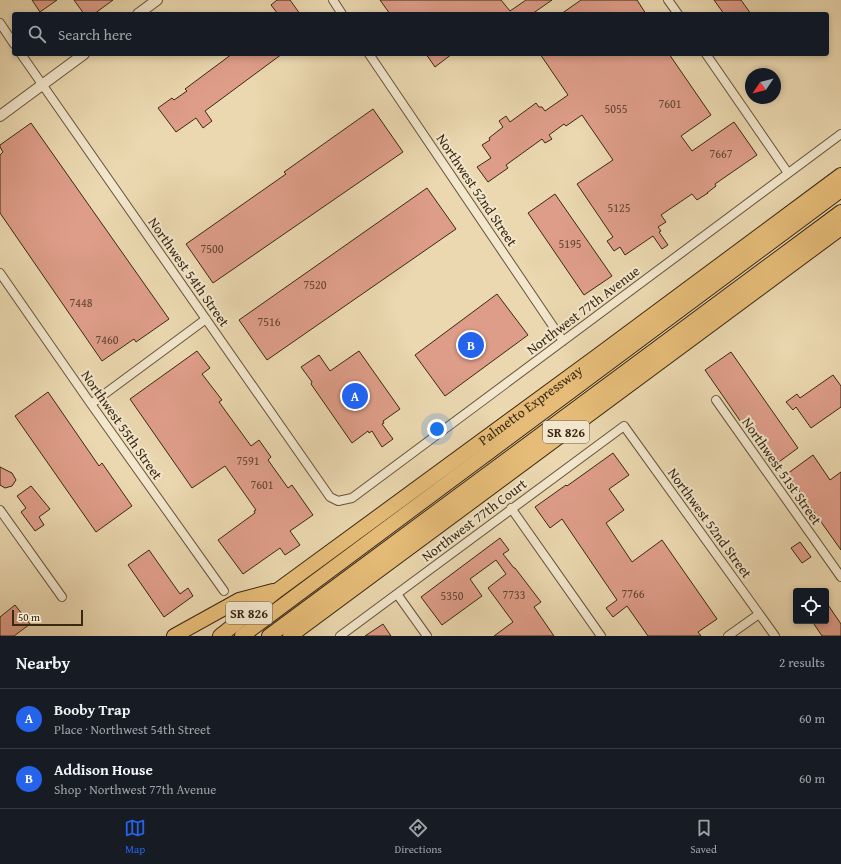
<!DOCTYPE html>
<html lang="en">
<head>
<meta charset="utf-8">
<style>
  body { margin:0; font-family:"Gentium Book Plus",serif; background:#20242c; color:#f1f3f6 }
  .controls { position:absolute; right:12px; bottom:12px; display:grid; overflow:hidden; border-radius:4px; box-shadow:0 2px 6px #0003 }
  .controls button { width:36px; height:36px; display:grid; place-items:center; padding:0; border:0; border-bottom:1px solid #363941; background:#171b24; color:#f1f3f6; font:20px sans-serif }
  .compass { position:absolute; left:745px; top:68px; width:36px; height:36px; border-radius:50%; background:#171b24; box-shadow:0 2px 6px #0003; rotate:235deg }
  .scale { position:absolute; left:12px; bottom:10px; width:71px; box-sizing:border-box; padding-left:4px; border:2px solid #3a2812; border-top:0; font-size:11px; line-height:14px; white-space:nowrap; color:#3a2812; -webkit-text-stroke:3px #f2e6cc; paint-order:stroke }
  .you { position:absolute; left:437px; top:429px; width:14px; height:14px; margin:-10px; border:3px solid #fff; border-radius:50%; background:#1a73e8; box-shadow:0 0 0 6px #1a73e833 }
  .badge { display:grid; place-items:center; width:26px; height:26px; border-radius:50%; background:#2563eb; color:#fff; font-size:13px; font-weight:700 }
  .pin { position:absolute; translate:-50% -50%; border:2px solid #fff; box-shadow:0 1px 4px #0006 }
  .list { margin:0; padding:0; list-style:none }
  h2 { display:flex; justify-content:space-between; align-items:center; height:52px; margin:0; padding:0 16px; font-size:17px }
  h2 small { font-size:13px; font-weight:400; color:#9ea1a6 }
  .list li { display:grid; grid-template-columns:26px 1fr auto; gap:12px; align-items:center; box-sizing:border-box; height:60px; padding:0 16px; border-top:1px solid #363941 }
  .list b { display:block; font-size:15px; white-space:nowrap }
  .list p { margin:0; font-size:13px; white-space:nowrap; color:#9ea1a6 }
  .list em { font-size:13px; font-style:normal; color:#9ea1a6 }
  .icon { flex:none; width:22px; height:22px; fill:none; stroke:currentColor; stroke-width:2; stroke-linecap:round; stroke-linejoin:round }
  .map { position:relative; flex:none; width:841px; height:636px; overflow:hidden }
  .search { position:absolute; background:#171b24; box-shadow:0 2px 6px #0003; left:12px; right:12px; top:12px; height:44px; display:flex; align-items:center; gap:10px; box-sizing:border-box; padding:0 14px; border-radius:4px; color:#9ea1a6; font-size:15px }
  .sheet { height:172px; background:#171b24 }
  nav { display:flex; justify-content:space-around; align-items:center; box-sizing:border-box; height:56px; border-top:1px solid #363941; background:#171b24; font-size:11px; color:#9ea1a6 }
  nav a { display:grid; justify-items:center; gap:2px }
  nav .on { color:#2563eb }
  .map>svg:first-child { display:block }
  .building { fill:#de9d89; stroke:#3a2812 }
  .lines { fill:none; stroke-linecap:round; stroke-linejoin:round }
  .minor-casing { stroke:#66543a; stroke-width:10 }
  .tertiary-casing { stroke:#66543a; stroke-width:12 }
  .motorway-casing { stroke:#3a2812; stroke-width:16 }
  .minor { stroke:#f2e6cc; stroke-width:8 }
  .tertiary { stroke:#f2e6cc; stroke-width:10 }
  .motorway { stroke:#e6bc78; stroke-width:14 }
  .labels { text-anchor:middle; stroke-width:4; stroke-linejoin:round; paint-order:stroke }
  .number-label { font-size:12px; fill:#634530 }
  .shield { fill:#f2e6cc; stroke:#71614a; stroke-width:1 }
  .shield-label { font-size:13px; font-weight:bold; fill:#3a2812 }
  .street-label { font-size:14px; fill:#3a2812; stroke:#f2e6cc }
</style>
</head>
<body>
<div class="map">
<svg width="841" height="636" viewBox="0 0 841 636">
  <rect width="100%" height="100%" fill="#ebd8b0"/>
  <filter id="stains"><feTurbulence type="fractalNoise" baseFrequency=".005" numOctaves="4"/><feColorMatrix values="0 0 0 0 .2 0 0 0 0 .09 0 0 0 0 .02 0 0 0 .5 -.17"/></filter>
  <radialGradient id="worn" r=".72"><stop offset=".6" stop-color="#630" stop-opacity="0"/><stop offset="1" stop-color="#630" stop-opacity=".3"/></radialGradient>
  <path class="building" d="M32 0H57L40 12Z
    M74 0H113L94 14H84Z
    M277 0H290L300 14H278L271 5Z
    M380 0H501L510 11 526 0H552L532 14H390Z
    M581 0H637L646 14H561Z
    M714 0H741L751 14H724Z
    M232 54H282L205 111 212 121 203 128 196 118 176 132 158 108 172 98 174 100 187 91 185 89Z
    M426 54H452L435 67Z
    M540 54H669L711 115 681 136 692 151 734 122 757 155 715 184 716 186 707 193H708L697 200 692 194 661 215 666 222 658 227 661 231 659 232 668 245 662 249 653 236 625 255 620 247 614 251 607 241 613 237 577 184 613 160 582 115 566 126 564 124 549 135 552 139 545 143 542 139 506 165 508 168 488 182 477 167 491 158 482 145 490 140 489 138 503 127 499 121 506 116 510 122 536 103 539 107H542L545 111 568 95Z
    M373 109 403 152 213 283 186 244 286 174 284 172Z
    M31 123 169 319 136 342 134 339 102 361 0 213V155L3 152 0 147V145Z
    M427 188 456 229 267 360 239 320Z
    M555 194 612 276 584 295 528 213Z
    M497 294 528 335 445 396 415 355Z
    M197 351 210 368 202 374 222 400 219 402 251 446 259 440 271 457 268 460 288 488 292 485 313 515 290 531 300 545 285 555 280 548 243 574 218 540 255 513 254 511 256 510 225 466 192 488 130 399Z
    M359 351 400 409 383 421 384 423 382 424 393 439 382 447 372 431 369 433 368 431 352 443 311 384 312 382 301 367 319 355 330 371Z
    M731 352 798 448 772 467 705 370Z
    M833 375 841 386V407L811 428 796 407 793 410 786 402 797 394 800 398Z
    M48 392 99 466 102 463 132 506 96 532 15 416Z
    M613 453 629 475 609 489 624 510 606 523 632 562 662 540 717 619 698 632 701 636H648L627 606 613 617 606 608 617 600 562 519 550 528 535 507 566 485 567 486Z
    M813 455 830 480 841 472V550L787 474Z
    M0 467 12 473 16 480 12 486 5 488 0 485Z
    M31 486 50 509 39 517 44 525 35 531 21 512 26 508 17 496Z
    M500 538 509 550 503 554 514 568H515L541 602 534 607 554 636H494L513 622 488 588 506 574 496 560 470 579 482 596 442 625 421 597Z
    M800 542 811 557 802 563 791 548Z
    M149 550 180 594 188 588 193 596 164 617 128 565Z
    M826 602 841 624V636H822L812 621H826Z
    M15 605 30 624 14 636H0V617Z
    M383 624 391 636H365Z"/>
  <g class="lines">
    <defs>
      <path id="minor" d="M333 0 342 14
        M668 0 678 14
        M0 23 14 44
        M21 54 330 497 338 501 352 498 841 134
        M369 54 563 341
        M706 54 788 173
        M0 273 91 404 224 591
        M716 400 841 577
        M91 404 206 319
        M511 508 601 636
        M0 510 62 597
        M397 594 427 636
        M340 636 624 426 775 636
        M728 636 759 614"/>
      <path id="tertiary" d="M138 14 157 0
        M0 116 84 54"/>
      <g id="motorway">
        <path d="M174 636 239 600 273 591"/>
        <path id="s1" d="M220 636 278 590 596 357 841 175"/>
        <path d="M242 636 841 190"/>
        <path d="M269 636 841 212"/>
        <path d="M290 636 841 228"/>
      </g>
    </defs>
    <use href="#minor" class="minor-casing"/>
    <use href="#tertiary" class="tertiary-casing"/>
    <use href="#motorway" class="motorway-casing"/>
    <use href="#minor" class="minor"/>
    <use href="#tertiary" class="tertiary"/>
    <use href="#motorway" class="motorway"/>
  </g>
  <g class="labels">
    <g class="number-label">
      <text x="670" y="108">7601</text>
      <text x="616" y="113">5055</text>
      <text x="721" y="158">7667</text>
      <text x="619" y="212">5125</text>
      <text x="570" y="248">5195</text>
      <text x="212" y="253">7500</text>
      <text x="315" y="289">7520</text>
      <text x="81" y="307">7448</text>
      <text x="269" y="326">7516</text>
      <text x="107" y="344">7460</text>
      <text x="248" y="465">7591</text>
      <text x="262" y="489">7601</text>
      <text x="633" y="598">7766</text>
      <text x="514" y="599">7733</text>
      <text x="452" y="600">5350</text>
    </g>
    <g class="shield">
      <rect x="543" y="421" width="46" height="22" rx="3"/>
      <rect x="226" y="602" width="46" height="22" rx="3"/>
    </g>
    <g class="shield-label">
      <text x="566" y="437">SR 826</text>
      <text x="249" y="618">SR 826</text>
    </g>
    <g class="street-label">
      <text transform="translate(477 190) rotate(56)" y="5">Northwest 52nd Street</text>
      <text transform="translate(189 272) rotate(55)" y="5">Northwest 54th Street</text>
      <text transform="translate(583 310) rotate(-37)" y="5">Northwest 77th Avenue</text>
      <text dy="5" stroke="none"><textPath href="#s1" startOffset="387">Palmetto Expressway</textPath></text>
      <text transform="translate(122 425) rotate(55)" y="5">Northwest 55th Street</text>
      <text transform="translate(782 471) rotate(55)" y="5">Northwest 51st Street</text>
      <text transform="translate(474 520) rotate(-37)" y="5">Northwest 77th Court</text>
      <text transform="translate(710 523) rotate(54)" y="5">Northwest 52nd Street</text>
    </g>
  </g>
  <rect width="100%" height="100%" filter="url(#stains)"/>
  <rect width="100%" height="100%" fill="url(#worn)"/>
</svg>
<div class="controls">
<button><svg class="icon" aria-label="locate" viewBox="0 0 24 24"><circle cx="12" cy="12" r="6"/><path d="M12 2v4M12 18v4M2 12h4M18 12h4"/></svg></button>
</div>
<svg class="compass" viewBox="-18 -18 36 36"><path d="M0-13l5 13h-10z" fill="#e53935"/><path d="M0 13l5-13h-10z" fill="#9ea1a6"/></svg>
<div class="scale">50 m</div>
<div class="you"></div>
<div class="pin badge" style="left:355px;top:396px">A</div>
<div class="pin badge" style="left:471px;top:345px">B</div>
<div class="search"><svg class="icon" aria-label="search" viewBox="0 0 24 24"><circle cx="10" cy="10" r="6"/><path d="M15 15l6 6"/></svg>Search here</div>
</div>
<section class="sheet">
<h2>Nearby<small>2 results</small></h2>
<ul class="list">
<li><span class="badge">A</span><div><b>Booby Trap</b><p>Place · Northwest 54th Street</p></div><em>60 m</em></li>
<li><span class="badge">B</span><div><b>Addison House</b><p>Shop · Northwest 77th Avenue</p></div><em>60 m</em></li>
</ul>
</section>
<nav>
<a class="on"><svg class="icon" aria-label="map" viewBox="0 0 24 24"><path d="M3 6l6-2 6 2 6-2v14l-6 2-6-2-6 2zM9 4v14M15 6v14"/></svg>Map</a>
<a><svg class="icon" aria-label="directions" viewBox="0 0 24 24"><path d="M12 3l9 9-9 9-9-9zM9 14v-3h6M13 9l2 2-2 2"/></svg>Directions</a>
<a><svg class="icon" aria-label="saved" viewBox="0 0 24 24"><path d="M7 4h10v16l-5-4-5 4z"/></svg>Saved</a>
</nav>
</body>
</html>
